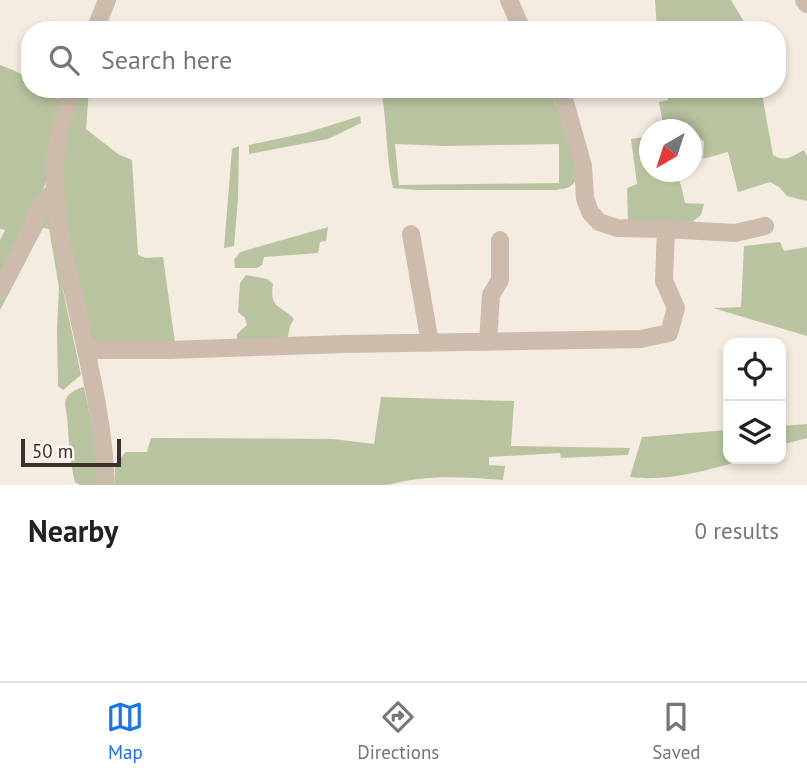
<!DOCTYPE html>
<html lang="en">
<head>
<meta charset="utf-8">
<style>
  body { margin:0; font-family:"PT Sans",sans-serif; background:#f2f2f2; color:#222 }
  .controls { position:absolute; right:21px; bottom:21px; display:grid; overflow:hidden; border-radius:14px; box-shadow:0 4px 10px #0003 }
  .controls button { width:63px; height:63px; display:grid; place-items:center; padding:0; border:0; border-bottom:2px solid #e0e0e0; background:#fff; color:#222; font:35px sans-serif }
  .compass { position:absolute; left:639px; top:119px; width:63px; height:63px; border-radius:50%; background:#fff; box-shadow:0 4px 10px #0003; rotate:219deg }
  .scale { position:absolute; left:21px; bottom:18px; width:100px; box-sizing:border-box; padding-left:7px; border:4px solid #3b302b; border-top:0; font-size:19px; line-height:24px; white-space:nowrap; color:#3b302b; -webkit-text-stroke:5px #fbf5ee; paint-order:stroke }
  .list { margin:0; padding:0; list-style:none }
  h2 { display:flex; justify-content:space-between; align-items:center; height:91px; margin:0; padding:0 28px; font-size:30px }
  h2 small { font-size:23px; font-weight:400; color:#767676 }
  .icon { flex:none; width:38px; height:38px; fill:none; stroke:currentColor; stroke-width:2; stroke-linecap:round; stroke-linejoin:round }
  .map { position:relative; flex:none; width:807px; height:485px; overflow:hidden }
  .search { position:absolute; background:#fff; box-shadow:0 4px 10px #0003; left:21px; right:21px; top:21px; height:77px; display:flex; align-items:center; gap:18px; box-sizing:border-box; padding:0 24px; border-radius:28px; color:#767676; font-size:26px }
  .sheet { height:196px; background:#fff }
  nav { display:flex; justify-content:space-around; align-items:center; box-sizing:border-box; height:98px; border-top:2px solid #e0e0e0; background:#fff; font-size:19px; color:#767676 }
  nav a { display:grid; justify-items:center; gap:4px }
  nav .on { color:#1a73e8 }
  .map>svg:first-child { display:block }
  .green { fill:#b8c4a0; fill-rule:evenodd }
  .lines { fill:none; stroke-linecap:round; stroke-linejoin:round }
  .minor { stroke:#cdbbac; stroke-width:18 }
</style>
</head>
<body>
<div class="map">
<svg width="807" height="485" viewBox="0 0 807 485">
  <rect width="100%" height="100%" fill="#f4ebe1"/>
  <path class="green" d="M655 0H731L749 30H656L657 28Z
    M0 65C12 70 30 74 30 89H35L42 95 61 99 46 182 28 226 0 281V240L5 230 0 229Z
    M80 89H89L86 129 118 154 132 160 138 255 146 258 163 257 175 343 94 342 89 337 76 277 61 186 63 157 70 122Z
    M400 89H543L562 112 577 177C572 189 567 188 555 190H416L393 188C386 157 387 125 382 94ZM395 144 445 146 559 144V183L399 185Z
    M666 89H761L773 155C786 163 792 156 804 150L807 156V201L787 196 779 187 770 182 738 192 728 152 703 159 704 142 694 131 692 132V130L664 129 659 102 668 100Z
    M360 116 361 123 328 139 249 154V145L309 132Z
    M649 136 650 172H675L681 185 685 203 704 204 701 215 688 225 628 222 627 188 637 184 631 139Z
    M239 146 238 199 234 246 224 248 232 149Z
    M49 205 62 286 81 375 63 390 58 386 57 330 59 287 49 229 43 228 0 310V299Z
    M328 227 326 241 320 242 318 253 264 257 262 265 257 268H235L234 260 240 252Z
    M780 242 784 251 807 247V336L713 308 741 307 744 246Z
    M246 275 267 279 273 284C269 309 281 305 294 319L290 326 287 341 237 344V334L247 325 245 318 238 312 240 283Z
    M84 387 97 450 100 485H80L75 482C69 459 69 439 67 416 66 410 64 404 66 399 69 392 77 389 84 387Z
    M381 397 514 401 511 446 630 448 628 455 561 458 560 453 489 457V465L505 466 503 480C464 477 426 474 388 485H115V464L126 452H147L151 438 333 439 374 444Z
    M807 424V438L781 445V426Z
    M728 430V459H745C712 470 665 482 630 477L642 437Z"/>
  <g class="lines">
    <path class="minor" d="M509 0 522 30
      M804 0 807 4
      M95 30 107 0
      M72 89C65 113 57 138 55 162 52 210 65 259 76 305 89 364 104 425 106 485
      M666 229 735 233 765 226
      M411 234 430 343
      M0 291 32 228 41 204 56 189
      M488 342 491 295 500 280V240
      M86 350H168L346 344 641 339 669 333 676 308 664 281 666 229 617 228 599 222 590 212 585 198 583 166 564 99 553 89"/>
  </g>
</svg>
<div class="controls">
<button><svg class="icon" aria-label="locate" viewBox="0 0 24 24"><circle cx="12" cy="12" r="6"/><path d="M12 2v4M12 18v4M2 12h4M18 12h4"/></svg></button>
<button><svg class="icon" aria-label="layers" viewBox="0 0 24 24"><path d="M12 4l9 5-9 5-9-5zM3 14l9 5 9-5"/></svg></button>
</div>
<svg class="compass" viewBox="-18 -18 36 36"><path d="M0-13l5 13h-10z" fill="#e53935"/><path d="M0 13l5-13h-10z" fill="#767676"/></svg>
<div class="scale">50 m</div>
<div class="search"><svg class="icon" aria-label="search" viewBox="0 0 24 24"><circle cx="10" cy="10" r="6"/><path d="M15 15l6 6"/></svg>Search here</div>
</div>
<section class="sheet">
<h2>Nearby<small>0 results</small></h2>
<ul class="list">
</ul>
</section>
<nav>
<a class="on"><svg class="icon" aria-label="map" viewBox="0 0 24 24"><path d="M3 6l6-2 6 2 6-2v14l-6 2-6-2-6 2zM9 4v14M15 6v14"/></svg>Map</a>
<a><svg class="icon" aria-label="directions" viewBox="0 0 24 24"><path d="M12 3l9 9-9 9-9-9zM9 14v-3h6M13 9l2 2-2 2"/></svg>Directions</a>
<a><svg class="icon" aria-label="saved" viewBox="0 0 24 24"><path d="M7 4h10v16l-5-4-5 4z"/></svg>Saved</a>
</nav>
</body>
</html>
